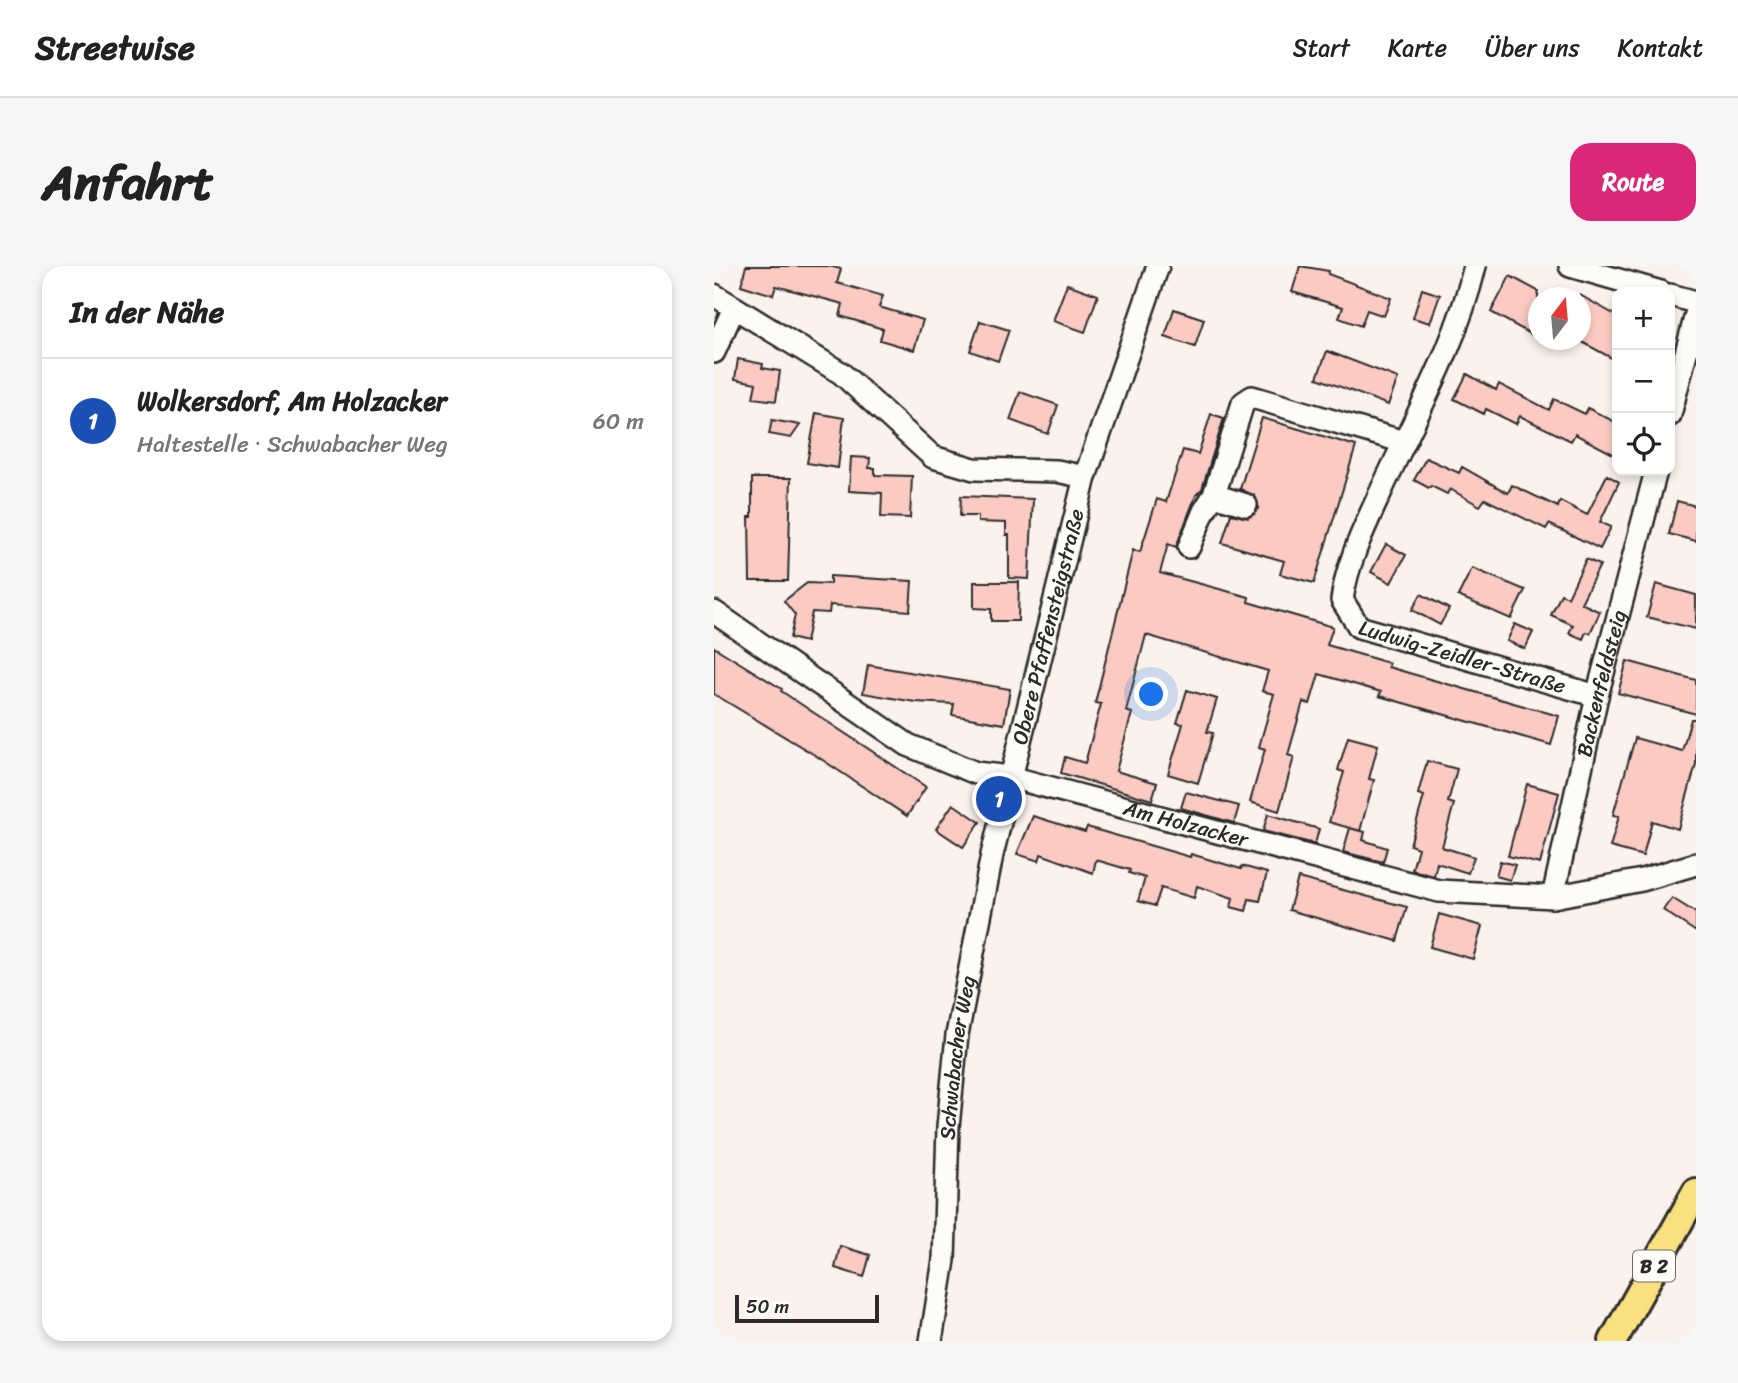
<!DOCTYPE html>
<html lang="de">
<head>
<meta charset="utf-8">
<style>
  body { margin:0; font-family:Sriracha,sans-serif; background:#f6f6f6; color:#222 }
  .controls { position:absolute; right:21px; top:21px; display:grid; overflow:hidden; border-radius:14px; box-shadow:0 4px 10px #0003 }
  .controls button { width:63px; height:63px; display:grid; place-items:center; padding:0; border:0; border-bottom:2px solid #e0e0e0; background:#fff; color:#222; font:35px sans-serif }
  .compass { position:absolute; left:814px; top:21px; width:63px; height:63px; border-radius:50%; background:#fff; box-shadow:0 4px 10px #0003; rotate:16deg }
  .scale { position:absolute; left:21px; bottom:18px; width:144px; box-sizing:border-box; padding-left:7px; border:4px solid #2b2b2b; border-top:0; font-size:19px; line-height:24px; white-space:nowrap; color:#2b2b2b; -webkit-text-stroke:5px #fdfcf7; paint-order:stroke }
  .you { position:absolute; left:438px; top:429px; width:24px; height:24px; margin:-18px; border:5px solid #fff; border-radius:50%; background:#1a73e8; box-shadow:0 0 0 10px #1a73e833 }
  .badge { display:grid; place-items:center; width:46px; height:46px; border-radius:50%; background:#db2777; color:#fff; font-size:23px; font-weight:700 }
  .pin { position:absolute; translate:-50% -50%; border:4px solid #fff; box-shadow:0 2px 7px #0006 }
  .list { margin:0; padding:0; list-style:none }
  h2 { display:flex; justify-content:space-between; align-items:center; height:91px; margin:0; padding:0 28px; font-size:30px }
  h2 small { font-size:23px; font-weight:400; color:#767676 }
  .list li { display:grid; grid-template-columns:46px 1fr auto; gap:21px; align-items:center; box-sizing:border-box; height:126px; padding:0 28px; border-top:2px solid #e0e0e0 }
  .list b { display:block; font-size:26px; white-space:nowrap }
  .list p { margin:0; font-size:23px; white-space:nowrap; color:#767676 }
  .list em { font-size:23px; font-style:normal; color:#767676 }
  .icon { flex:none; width:38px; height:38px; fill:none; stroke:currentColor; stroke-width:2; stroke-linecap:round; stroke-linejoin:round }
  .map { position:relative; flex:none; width:982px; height:1075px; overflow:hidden; border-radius:21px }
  header { display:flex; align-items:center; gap:42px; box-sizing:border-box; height:98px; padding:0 35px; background:#fff; border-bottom:2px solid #e0e0e0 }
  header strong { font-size:33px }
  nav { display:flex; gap:38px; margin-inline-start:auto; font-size:24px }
  .intro { display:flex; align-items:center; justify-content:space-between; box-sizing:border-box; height:168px; padding:0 42px }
  h1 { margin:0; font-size:49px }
  .button { padding:18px 32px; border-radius:21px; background:#db2777; color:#fff; font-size:24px; font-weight:700 }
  main { display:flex; gap:42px; padding:0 42px }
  aside { flex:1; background:#fff; border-radius:21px; box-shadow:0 4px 10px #0003 }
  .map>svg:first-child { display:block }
  .building { fill:#facac3; stroke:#2b2b2b; stroke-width:2 }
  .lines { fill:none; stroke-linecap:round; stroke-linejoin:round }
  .minor-casing { stroke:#2b2b2b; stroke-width:26 }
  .major-casing { stroke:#2b2b2b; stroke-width:32 }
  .minor { stroke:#fdfcf7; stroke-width:21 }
  .major { stroke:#fae180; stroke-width:26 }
  .labels { text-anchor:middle; stroke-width:5; stroke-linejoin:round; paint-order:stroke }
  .shield { fill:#fdfcf7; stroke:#6a6a68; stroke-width:2 }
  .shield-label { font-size:19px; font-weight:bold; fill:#2b2b2b }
  .street-label { font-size:21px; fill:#2b2b2b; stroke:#fdfcf7 }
</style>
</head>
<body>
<header>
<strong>Streetwise</strong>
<nav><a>Start</a><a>Karte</a><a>Über uns</a><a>Kontakt</a></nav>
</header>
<div class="intro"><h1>Anfahrt</h1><a class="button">Route</a></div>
<main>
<aside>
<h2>In der Nähe<small></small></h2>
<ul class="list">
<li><span class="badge" style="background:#1a4fb4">1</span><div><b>Wolkersdorf, Am Holzacker</b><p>Haltestelle · Schwabacher Weg</p></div><em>60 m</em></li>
</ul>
</aside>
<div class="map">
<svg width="982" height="1075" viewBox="0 0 982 1075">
  <rect width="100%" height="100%" fill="#fcf2ed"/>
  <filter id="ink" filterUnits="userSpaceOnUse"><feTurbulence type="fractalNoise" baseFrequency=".0143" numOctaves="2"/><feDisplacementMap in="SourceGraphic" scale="14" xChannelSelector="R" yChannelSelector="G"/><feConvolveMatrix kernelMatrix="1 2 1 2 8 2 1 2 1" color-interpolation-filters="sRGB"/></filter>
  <g filter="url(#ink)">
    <path class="building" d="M32 0H115L127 3 123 17 169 30 165 41 209 54 200 84 166 74 169 63 126 50 129 38 62 20 59 29 27 19Z
      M586 0 615 5 614 8 677 32 670 50 653 44 647 60 625 52 629 41 578 26Z
      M796 10 824 25V72L777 46Z
      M353 18 384 29 371 66 339 55Z
      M708 23 726 29 716 57 699 52Z
      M866 29 903 50V95L866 75Z
      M460 43 490 53 481 81 451 71Z
      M266 55 295 64 284 95 256 85Z
      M613 85 684 112 674 139 603 112Z
      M24 93 49 98 48 102 66 105 62 135 39 132 42 117 21 113Z
      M753 108 782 124 785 118 835 144 840 133 871 148 874 142 903 157V190L861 168 857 175 806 150 802 158 772 143 770 148 740 133Z
      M306 126 344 139 334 168 296 154Z
      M102 147 130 152 124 202 93 197Z
      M497 148 510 152 488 223 482 229 462 281 454 278 446 307 535 331 534 336 619 361 613 379 675 397 674 401 845 450 837 479 665 430 667 426 605 408 596 438 589 436 574 489 580 491 565 545 536 536 551 483 545 481 560 428 548 425 554 405 432 369 412 445 418 447 402 505 443 517 438 534 347 507 351 491 371 497 387 438 381 437 419 284 426 286 443 233 452 236 469 184 484 188Z
      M548 152 642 180 600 317 566 308 570 295 508 277 517 248 534 252 545 242 541 230 526 223Z
      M58 154 86 159 77 172 55 168Z
      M137 191 156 192 155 202H161V209L198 210 196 252 167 251 168 227 135 225Z
      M712 192 745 207 748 201 794 227 798 219 844 241 846 235 873 249 893 209 905 216 886 256 897 261 886 283 835 258 832 263 771 233 766 240 736 223 733 228 717 220 715 222 700 214Z
      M38 212H77L74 315H36L35 251H38Z
      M247 230 319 233 315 313 295 312V269H292V257L264 256V250H246Z
      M963 235 982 240V275L955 268Z
      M672 278 692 289 677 317 657 306Z
      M872 293 886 299 867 337 886 346 876 367 872 366 869 373 855 367 859 359 837 349 847 328 854 331Z
      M758 302 811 324 797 353 744 330Z
      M116 310 198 315 196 345 116 339 115 347 98 346 92 376 76 372 81 349 70 335 93 317 116 318Z
      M260 316H305L304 355H277V343L260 342Z
      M942 318 982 329V363L933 351Z
      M707 328 735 343 726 359 698 344Z
      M801 358 819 366 811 383 793 375Z
      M0 381 68 423 67 425 212 521 193 550 104 491 0 428Z
      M913 395 982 414V448L904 427Z
      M154 399 296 423 290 458 238 449 240 438 201 436 149 427Z
      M473 424 503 433 493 466 499 467 484 517 454 508 469 458 463 457Z
      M977 453H982V498L964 563 938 555 929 590 896 581 905 550 899 549 921 472 968 485Z
      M634 471 664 479 655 513 660 514 646 565 615 556 630 506 624 504Z
      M713 495 743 503 734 536 740 538 728 581 760 591 754 607 723 597 720 610 698 604 704 582 696 579 710 530 704 528Z
      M813 518 845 527 826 598 794 590Z
      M472 526 525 540 520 557 467 542Z
      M239 538 266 556 249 581 222 563Z
      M554 548 605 563 601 578 549 565Z
      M319 550 371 566 373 561 476 591 477 588 527 603 528 600 553 607 546 635 535 633 532 645 517 641 519 632 483 620 480 632 447 622 441 640 424 635 431 612 415 607 416 604 382 594 379 607 327 588 325 595 303 588Z
      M636 562 651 566 649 574 673 582 669 596 629 586Z
      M786 595 801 599 796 614 782 610Z
      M584 612 693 641 683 675 575 644Z
      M958 632 982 647V666L949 644Z
      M725 648 768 660 759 693 716 681Z
      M126 980 156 989 150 1011 121 1002Z"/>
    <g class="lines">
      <defs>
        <g id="minor">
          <path id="s1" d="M761 0C742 80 702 149 668 223 652 258 633 296 628 334L645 361 883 430"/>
          <path d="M856 0 947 26"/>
          <path d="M0 29 127 107 219 191 260 203 343 205 371 211"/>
          <path d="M956 29 982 36"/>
          <path d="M0 86 20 42"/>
          <path d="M956 149 982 48"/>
          <path d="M500 229 532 239"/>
          <path d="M475 281 490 245 500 229 529 137 538 131 690 176"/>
          <path id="s2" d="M0 346 194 479 262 507 296 511 725 625 839 631 928 614 982 598"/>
          <path id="s3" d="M839 631 883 430 942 205"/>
          <path id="s4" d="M217 1075 230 994 234 861 243 769 278 589 371 211 444 0"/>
        </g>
        <path id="major" d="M899 1075 982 926"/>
      </defs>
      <use href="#minor" class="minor-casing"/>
      <use href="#major" class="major-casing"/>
      <use href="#minor" class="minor"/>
      <use href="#major" class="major"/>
    </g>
  </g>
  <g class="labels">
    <rect class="shield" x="919" y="984.5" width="42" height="31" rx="5"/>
    <g class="shield-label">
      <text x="940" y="1007">B 2</text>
    </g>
    <g class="street-label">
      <text dy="7" stroke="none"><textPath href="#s4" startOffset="726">Obere Pfaffensteigstraße</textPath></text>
      <text dy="7" stroke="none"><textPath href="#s1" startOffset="500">Ludwig-Zeidler-Straße</textPath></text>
      <text dy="7" stroke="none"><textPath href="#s3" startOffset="219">Backenfeldsteig</textPath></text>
      <text dy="7" stroke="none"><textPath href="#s2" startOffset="525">Am Holzacker</textPath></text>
      <text dy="7" stroke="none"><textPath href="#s4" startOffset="285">Schwabacher Weg</textPath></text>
    </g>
  </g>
</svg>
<div class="controls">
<button>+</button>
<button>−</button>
<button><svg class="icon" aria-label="locate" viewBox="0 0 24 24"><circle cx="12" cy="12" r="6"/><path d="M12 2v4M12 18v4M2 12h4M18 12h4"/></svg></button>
</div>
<svg class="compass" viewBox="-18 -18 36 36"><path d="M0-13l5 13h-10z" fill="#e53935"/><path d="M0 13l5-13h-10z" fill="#767676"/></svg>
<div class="scale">50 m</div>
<div class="you"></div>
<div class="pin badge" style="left:285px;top:533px;background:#1a4fb4">1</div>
</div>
</main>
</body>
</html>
